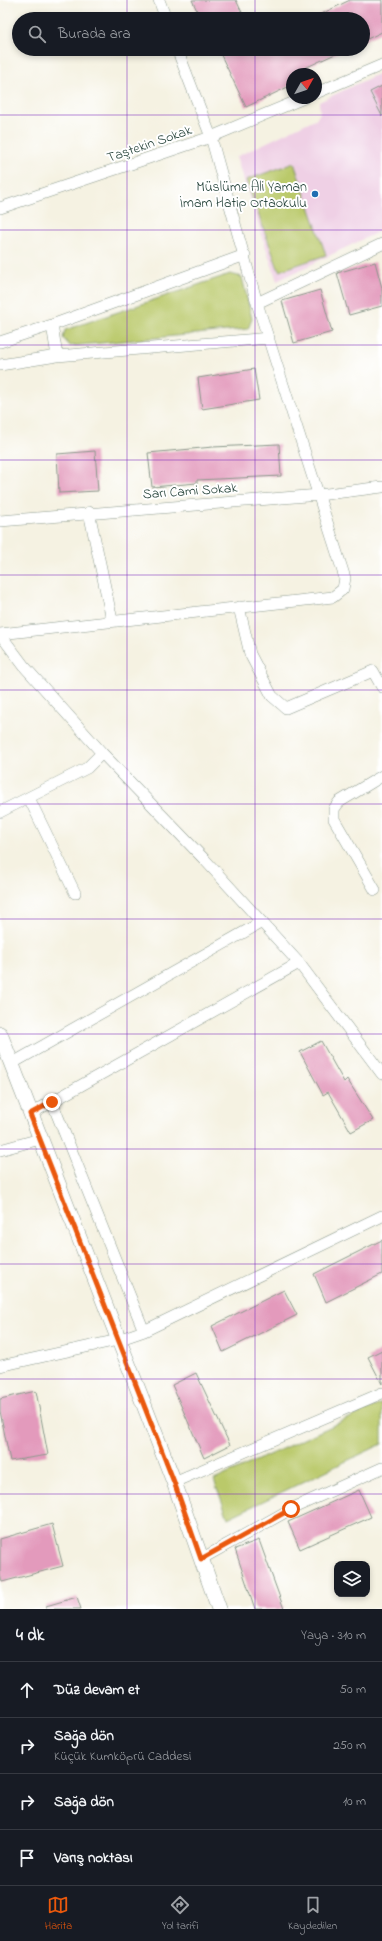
<!DOCTYPE html>
<html lang="tr">
<head>
<meta charset="utf-8">
<style>
  body { margin:0; font-family:"Indie Flower",sans-serif; background:#20242c; color:#f1f3f6 }
  .controls { position:absolute; right:12px; bottom:12px; display:grid; overflow:hidden; border-radius:8px; box-shadow:0 2px 6px #0003 }
  .controls button { width:36px; height:36px; display:grid; place-items:center; padding:0; border:0; border-bottom:1px solid #363941; background:#171b24; color:#f1f3f6; font:20px sans-serif }
  .compass { position:absolute; left:286px; top:68px; width:36px; height:36px; border-radius:50%; background:#171b24; box-shadow:0 2px 6px #0003; rotate:50deg }
  .stop { position:absolute; width:12px; height:12px; margin:-9px; border:3px solid #ea580c; border-radius:50%; background:#fff }
  .stop.end { background:#ea580c; border-color:#fff; box-shadow:0 1px 4px #0008 }
  .list { margin:0; padding:0; list-style:none }
  h2 { display:flex; justify-content:space-between; align-items:center; height:52px; margin:0; padding:0 16px; font-size:17px }
  h2 small { font-size:13px; font-weight:400; color:#9ea1a6 }
  .list li { display:grid; grid-template-columns:26px 1fr auto; gap:12px; align-items:center; box-sizing:border-box; height:56px; padding:0 16px; border-top:1px solid #363941 }
  .list b { display:block; font-size:15px; white-space:nowrap }
  .list p { margin:0; font-size:13px; white-space:nowrap; color:#9ea1a6 }
  .list em { font-size:13px; font-style:normal; color:#9ea1a6 }
  .icon { flex:none; width:22px; height:22px; fill:none; stroke:currentColor; stroke-width:2; stroke-linecap:round; stroke-linejoin:round }
  .map { position:relative; flex:none; width:382px; height:1609px; overflow:hidden }
  .search { position:absolute; background:#171b24; box-shadow:0 2px 6px #0003; left:12px; right:12px; top:12px; height:44px; display:flex; align-items:center; gap:10px; box-sizing:border-box; padding:0 14px; border-radius:22px; color:#9ea1a6; font-size:15px }
  .sheet { height:276px; background:#171b24 }
  nav { display:flex; justify-content:space-around; align-items:center; box-sizing:border-box; height:56px; border-top:1px solid #363941; background:#171b24; font-size:11px; color:#9ea1a6 }
  nav a { display:grid; justify-items:center; gap:2px }
  nav .on { color:#ea580c }
  .map>svg:first-child { display:block }
  .built { fill:#efd0e5 }
  .green { fill:#bac96b; stroke:#6c8350 }
  .building { fill:#e39abc }
  .lines { fill:none; stroke-linecap:round; stroke-linejoin:round }
  .street-casing { stroke:#8a988b; stroke-width:12 }
  .secondary-casing { stroke:#8a988b; stroke-width:16 }
  .street { stroke:#fff; stroke-width:11 }
  .secondary { stroke:#fff; stroke-width:15 }
  .route { stroke:#ea580c; stroke-width:5 }
  .grid { fill:none; stroke:#7b2cbf; stroke-width:1; stroke-opacity:0.55 }
  .poi-dot { fill:#1f6fb2; stroke:#fff; stroke-width:1.5 }
  .labels { text-anchor:middle; stroke-width:4; stroke-linejoin:round; paint-order:stroke }
  .street-label { font-size:14px; fill:#1f3d34; stroke:#fff }
  .poi-label { font-size:14px; fill:#1f3d34; stroke:#fff; text-anchor:end }
</style>
</head>
<body>
<div class="map">
<svg width="382" height="1609" viewBox="0 0 382 1609">
  <rect width="100%" height="100%" fill="#fff"/>
  <filter id="ink" filterUnits="userSpaceOnUse"><feTurbulence type="fractalNoise" baseFrequency=".025" numOctaves="2"/><feDisplacementMap in="SourceGraphic" scale="8" xChannelSelector="R" yChannelSelector="G"/><feConvolveMatrix kernelMatrix="1 2 1 2 8 2 1 2 1" color-interpolation-filters="sRGB"/></filter>
  <filter id="wash" filterUnits="userSpaceOnUse"><feTurbulence type="fractalNoise" baseFrequency=".012" numOctaves="4" result="noise"/><feDisplacementMap in="SourceGraphic" scale="16" xChannelSelector="R" yChannelSelector="G"/><feGaussianBlur stdDeviation="0.9" result="paint"/><feColorMatrix in="noise" values="0 0 0 0 0 0 0 0 0 0 0 0 0 0 0 0 0 1.4 0 .05"/><feComposite in="paint" operator="in"/></filter>
  <g filter="url(#wash)">
    <rect width="100%" height="100%" fill="#f5f2e2"/>
    <path class="built" d="M382 72V230L277 281 236 157 317 118 320 113 319 102Z"/>
    <path class="green" d="M294 163 326 255 279 271 246 180Z
      M230 274 242 277 252 319 248 329 70 346 63 338 65 330Z
      M382 1403V1444L228 1518 214 1480Z"/>
    <g id="blocks">
      <path class="building" d="M192 0H236L245 19H201Z
        M350 0H382V32L363 41V19H311Z
        M218 49H346L292 74V85L246 107Z
        M382 86V116L370 92Z
        M375 262 382 288V306L349 315 337 273Z
        M320 290 332 332 294 343 282 301Z
        M254 369 259 400 202 409 198 378Z
        M279 444 281 476 197 480V483L152 487 148 453 213 447Z
        M95 451 98 491 59 493 57 454Z
        M321 1041 344 1082 347 1079 373 1120 351 1132 328 1092 323 1095 300 1052Z
        M382 1240V1274L326 1302 314 1274Z
        M284 1290 297 1315 223 1352 212 1326Z
        M382 1350V1384L368 1357Z
        M196 1373 230 1445 204 1458 172 1385Z
        M36 1391 48 1455 10 1461 0 1411V1399Z
        M359 1490 371 1517 300 1549 288 1522Z
        M52 1524 63 1566 2 1582 0 1575V1539Z
        M259 1540 284 1609H255L235 1549Z
        M77 1597 81 1609H46V1606Z"/>
    </g>
  </g>
  <g filter="url(#ink)">
    <use href="#blocks" fill-opacity="0" stroke="#8a988b" stroke-width="1"/>
    <g class="lines">
      <defs>
        <path id="street" d="M159 0 166 19
          M316 93 382 65
          M0 208 211 137 304 98
          M257 303 382 244
          M52 325 57 356
          M0 342 52 325 245 255
          M0 365 57 356 269 338
          M89 512 112 620
          M0 521 319 495 382 487
          M239 607 250 654 272 696 286 708 373 671 382 687
          M0 634 333 597 343 589 345 578 257 303 211 137 177 49
          M0 634 24 666 102 753 205 860 299 963 382 1074
          M29 798 75 893
          M0 812 87 768 102 753
          M375 890 334 819V809L339 802 382 776
          M11 1064 262 922
          M52 1102 144 1331
          M30 1114 299 963
          M0 1150 40 1139
          M0 1366 118 1340 144 1331 382 1216
          M174 1482 382 1393
          M201 1559 291 1509 382 1468"/>
        <path id="secondary" d="M0 1034 174 1482 219 1609"/>
      </defs>
      <use href="#street" class="street-casing"/>
      <use href="#secondary" class="secondary-casing"/>
      <use href="#street" class="street"/>
      <use href="#secondary" class="secondary"/>
    </g>
  </g>
  <g class="lines" filter="url(#ink)">
    <path class="route" d="M52 1102 30 1114 174 1482 201 1559 291 1509"/>
  </g>
  <path class="grid" d="M127 0V19M255 0V19M127 49V1609M255 49V1609M0 115H382M0 230H382M0 345H382M0 460H382M0 575H382M0 690H382M0 804H382M0 919H382M0 1034H382M0 1149H382M0 1264H382M0 1379H382M0 1494H382"/>
  <circle class="poi-dot" cx="315" cy="194" r="4"/>
  <g class="labels">
    <g class="street-label">
      <text transform="translate(149 143) rotate(-19)" y="5">Taştekin Sokak</text>
      <text transform="translate(190 490) rotate(-4)" y="5">Sarı Cami Sokak</text>
    </g>
    <g class="poi-label">
      <text x="307" y="191">Müslüme Ali Yaman<tspan x="307" dy="16">İmam Hatip Ortaokulu</tspan></text>
    </g>
  </g>
</svg>
<div class="controls">
<button><svg class="icon" aria-label="layers" viewBox="0 0 24 24"><path d="M12 4l9 5-9 5-9-5zM3 14l9 5 9-5"/></svg></button>
</div>
<svg class="compass" viewBox="-18 -18 36 36"><path d="M0-13l5 13h-10z" fill="#e53935"/><path d="M0 13l5-13h-10z" fill="#9ea1a6"/></svg>
<div class="stop" style="left:291px;top:1509px"></div>
<div class="stop end" style="left:52px;top:1102px"></div>
<div class="search"><svg class="icon" aria-label="search" viewBox="0 0 24 24"><circle cx="10" cy="10" r="6"/><path d="M15 15l6 6"/></svg>Burada ara</div>
</div>
<section class="sheet">
<h2>4 dk<small>Yaya · 310 m</small></h2>
<ul class="list">
<li><svg class="icon" aria-label="ahead" viewBox="0 0 24 24"><path d="M12 20V5M6 11l6-6 6 6"/></svg><div><b>Düz devam et</b></div><em>50 m</em></li>
<li><svg class="icon" aria-label="right" viewBox="0 0 24 24"><path d="M7 20v-9h11M14 6l5 5-5 5"/></svg><div><b>Sağa dön</b><p>Küçük Kumköprü Caddesi</p></div><em>250 m</em></li>
<li><svg class="icon" aria-label="right" viewBox="0 0 24 24"><path d="M7 20v-9h11M14 6l5 5-5 5"/></svg><div><b>Sağa dön</b></div><em>10 m</em></li>
<li><svg class="icon" aria-label="arrive" viewBox="0 0 24 24"><path d="M6 21V4h12l-3 4 3 4H6"/></svg><div><b>Varış noktası</b></div></li>
</ul>
</section>
<nav>
<a class="on"><svg class="icon" aria-label="map" viewBox="0 0 24 24"><path d="M3 6l6-2 6 2 6-2v14l-6 2-6-2-6 2zM9 4v14M15 6v14"/></svg>Harita</a>
<a><svg class="icon" aria-label="directions" viewBox="0 0 24 24"><path d="M12 3l9 9-9 9-9-9zM9 14v-3h6M13 9l2 2-2 2"/></svg>Yol tarifi</a>
<a><svg class="icon" aria-label="saved" viewBox="0 0 24 24"><path d="M7 4h10v16l-5-4-5 4z"/></svg>Kaydedilen</a>
</nav>
</body>
</html>
